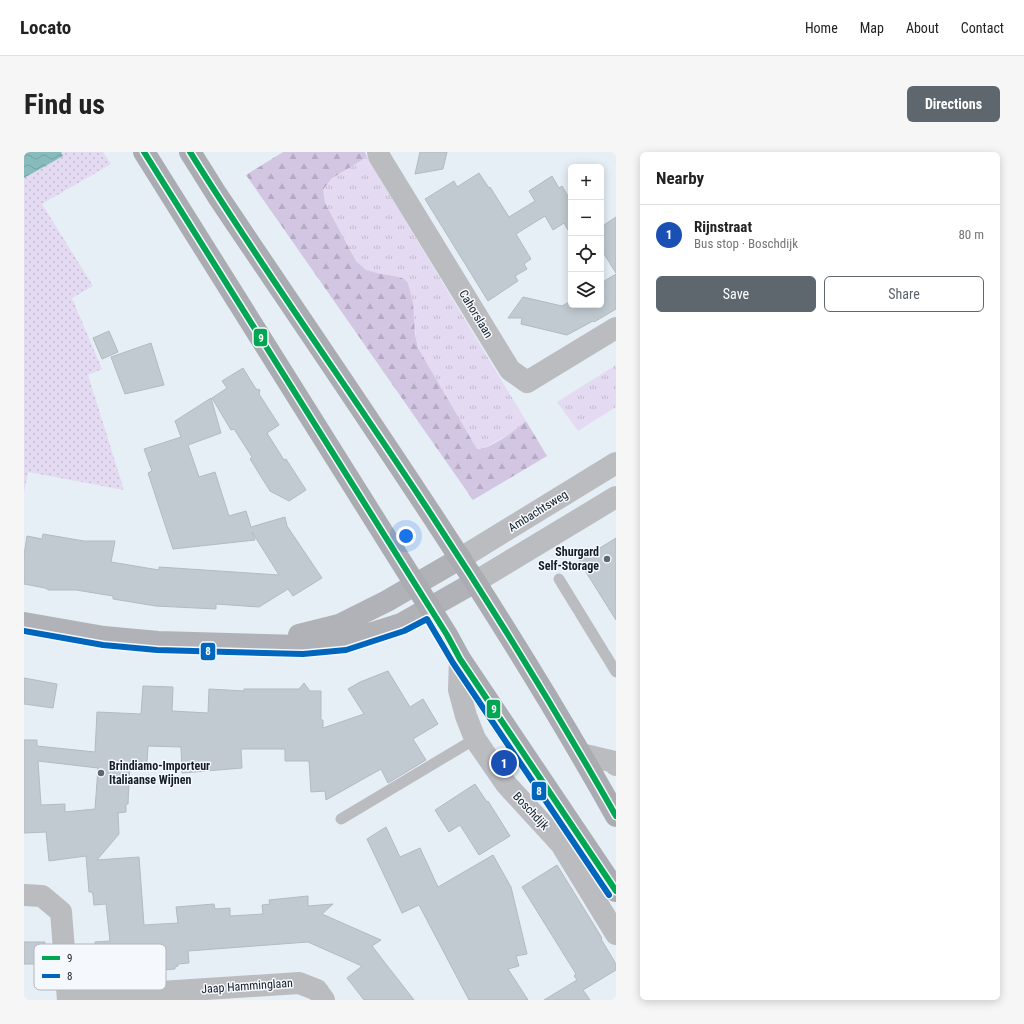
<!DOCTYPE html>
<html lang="en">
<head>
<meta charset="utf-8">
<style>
  body { margin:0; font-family:"Roboto Condensed",sans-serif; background:#f6f6f6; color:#222 }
  .controls { position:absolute; right:12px; top:12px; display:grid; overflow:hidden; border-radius:6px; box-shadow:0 2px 10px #0003 }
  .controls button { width:36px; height:36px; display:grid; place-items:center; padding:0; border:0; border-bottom:1px solid #e0e0e0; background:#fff; color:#222; font:20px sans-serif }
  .you { position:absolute; left:382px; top:384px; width:14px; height:14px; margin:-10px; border:3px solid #fff; border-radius:50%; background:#1a73e8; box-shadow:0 0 0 6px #1a73e833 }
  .badge { display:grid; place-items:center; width:26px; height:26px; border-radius:50%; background:#5e666e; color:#fff; font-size:13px; font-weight:700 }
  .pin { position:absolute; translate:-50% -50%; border:2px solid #fff; box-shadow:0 1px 4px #0006 }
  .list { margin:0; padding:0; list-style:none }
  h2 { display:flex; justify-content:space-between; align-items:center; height:52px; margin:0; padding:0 16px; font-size:17px }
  h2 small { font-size:13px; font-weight:400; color:#767676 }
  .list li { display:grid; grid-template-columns:26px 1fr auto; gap:12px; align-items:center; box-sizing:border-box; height:60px; padding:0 16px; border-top:1px solid #e0e0e0 }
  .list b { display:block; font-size:15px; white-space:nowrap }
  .list p { margin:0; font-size:13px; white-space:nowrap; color:#767676 }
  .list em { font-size:13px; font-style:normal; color:#767676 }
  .actions { display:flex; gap:8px; padding:12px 16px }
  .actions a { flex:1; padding:9px 0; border:1px solid #5e666e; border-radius:6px; text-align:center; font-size:14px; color:#5e666e }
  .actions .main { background:#5e666e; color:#fff }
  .icon { flex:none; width:22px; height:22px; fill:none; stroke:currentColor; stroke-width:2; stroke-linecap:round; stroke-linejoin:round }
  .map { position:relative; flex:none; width:592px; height:848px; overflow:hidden; border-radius:6px }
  header { display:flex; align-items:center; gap:24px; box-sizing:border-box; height:56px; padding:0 20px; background:#fff; border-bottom:1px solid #e0e0e0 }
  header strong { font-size:19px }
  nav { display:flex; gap:22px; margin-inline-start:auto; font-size:14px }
  .intro { display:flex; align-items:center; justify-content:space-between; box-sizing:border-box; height:96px; padding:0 24px }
  h1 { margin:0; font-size:28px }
  .button { padding:10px 18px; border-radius:6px; background:#5e666e; color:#fff; font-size:14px; font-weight:700 }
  main { display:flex; gap:24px; padding:0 24px }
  aside { flex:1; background:#fff; border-radius:6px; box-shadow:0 2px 10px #0003 }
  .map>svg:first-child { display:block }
  .grass { fill:url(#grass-tufts) }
  .forest { fill:url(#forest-firs) }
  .park { fill:url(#park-dots) }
  .water { fill:url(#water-waves) }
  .building { fill:#c0cad0; stroke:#b1bbc1; fill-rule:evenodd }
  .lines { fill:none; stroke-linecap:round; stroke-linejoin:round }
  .lane { stroke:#bbbcc0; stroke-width:11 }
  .street { stroke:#bbbcc0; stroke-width:22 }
  .secondary { stroke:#b0b2b8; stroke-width:22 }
  .primary { stroke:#aaacb2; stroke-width:22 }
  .bus-1-casing { stroke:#f5f9fe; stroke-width:9 }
  .bus-2-casing { stroke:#f5f9fe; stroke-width:9 }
  .bus-1 { stroke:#00a651; stroke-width:6 }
  .bus-2 { stroke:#0065bd; stroke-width:6 }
  .poi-dot { fill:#5e666e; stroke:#f5f9fe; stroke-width:1.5 }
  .labels { text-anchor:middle; stroke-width:3; stroke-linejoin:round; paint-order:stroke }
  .street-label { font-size:12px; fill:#141c25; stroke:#f5f9fe }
  .poi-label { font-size:12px; font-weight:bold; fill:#141c25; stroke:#f5f9fe; text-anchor:end }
  .key { fill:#f5f9fe; stroke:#b2b7bd; stroke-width:1 }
  .key-label { font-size:11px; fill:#141c25 }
  .line-badge { stroke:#f5f9fe; stroke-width:1.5 }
  .badge-label { font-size:11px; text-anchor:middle; font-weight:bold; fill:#fff }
</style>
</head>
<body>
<header>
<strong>Locato</strong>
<nav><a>Home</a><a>Map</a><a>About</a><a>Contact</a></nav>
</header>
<div class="intro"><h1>Find us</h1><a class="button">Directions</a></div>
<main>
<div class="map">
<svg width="592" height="848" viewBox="0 0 592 848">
  <defs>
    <pattern id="grass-tufts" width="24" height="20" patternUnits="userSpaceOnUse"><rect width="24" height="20" fill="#e4dbf3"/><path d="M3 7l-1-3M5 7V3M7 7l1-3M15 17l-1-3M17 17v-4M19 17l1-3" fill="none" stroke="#c3bbd0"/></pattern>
    <pattern id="forest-firs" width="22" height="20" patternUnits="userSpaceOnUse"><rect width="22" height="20" fill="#d3c6e3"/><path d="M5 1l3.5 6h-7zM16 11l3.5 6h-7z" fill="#b4aac3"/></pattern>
    <pattern id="park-dots" width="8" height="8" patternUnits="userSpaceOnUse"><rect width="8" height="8" fill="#e4dbf3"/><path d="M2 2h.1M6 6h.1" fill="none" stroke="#c3bbd0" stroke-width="1.8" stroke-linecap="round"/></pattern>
    <pattern id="water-waves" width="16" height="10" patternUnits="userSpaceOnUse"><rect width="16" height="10" fill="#88bcbc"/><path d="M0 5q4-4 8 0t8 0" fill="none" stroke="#74a1a1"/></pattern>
  </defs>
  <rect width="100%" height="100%" fill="#e6eef6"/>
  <path class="grass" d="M343 5 502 269 492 278 457 298 453 297 394 196C390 175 389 153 384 131L342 118 332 109 301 51 299 38 307 27Z
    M592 213V255L554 279 533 250Z"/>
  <path class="forest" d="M259 0H341L343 5 307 27 299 38 301 51 332 109 342 118 357 122 375 125 380 127 384 131 389 151 391 182 394 196 453 297C464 299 493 277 502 269L523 304 449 348 222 23Z"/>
  <path class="park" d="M0 0H79L87 12 18 52 69 134 48 146 78 217 64 223 100 338 4 320 0 341Z"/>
  <path class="water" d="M0 0H37L39 4 0 26Z"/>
  <path class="building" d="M396 0H423L419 17 391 22Z
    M455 21 465 36 466 35 485 65 511 49 505 39 528 24 535 36 538 34 547 49V76L544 78 540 71 529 78 521 64 492 82 507 107 500 112 503 117 491 124 494 129 464 149 401 47 430 29 433 35Z
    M592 65V121L577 97V75Z
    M592 122V157L570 170 569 169 543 183 497 172 498 166H484L499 145 538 154 547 149V153H577V131Z
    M85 179 94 200 78 207 69 186Z
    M127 191 140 233 101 242 87 205Z
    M219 216 232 237 236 238 235 242 255 273 243 281 260 308 262 307 282 338 265 349 246 339 226 307 228 305 210 277 207 278 188 246 203 236 198 229Z
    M187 246 197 281 164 293 175 325 191 320 205 364 222 359 227 375 261 365 263 374 298 426 269 444 264 437 235 455 192 452V457L132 454 89 447V444L52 438H25L21 436 0 432V403L3 384 18 387 19 382 60 389H91L87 410 135 418V415L255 423 228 380 231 388 149 397 124 321 128 319 120 297 157 285 151 269Z
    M592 386V468L555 409Z
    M364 519 386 555 399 547 414 572 389 587 402 608 364 631 357 617 302 648 301 639 287 640 285 609H261V597H217L218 616 158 621 157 595 124 594 123 610 106 609 104 652H102V660L94 661 95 682 73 708 115 705 120 773 154 771 152 755 190 752 191 757 206 756V764L239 762 238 753 246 752 245 748 284 744V754L309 752 298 762 357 788 348 794 390 848H340L323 826 338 814 284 790 164 799 165 811 154 812V814L151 815V817L77 823V821H74L71 790 86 789 82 752 70 753 69 743 68 740H65L62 704 25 709 22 680 0 681V588H13V594L71 600 73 560 117 562 119 534 149 535 148 559 184 561 185 537 220 539V537H275L280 531 286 539H297V568H299V576L340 562 324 537 336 530ZM14 609 74 616 71 657 41 660V652L17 653Z
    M0 526 33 532 29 556 0 552Z
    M451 632 463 650 464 649 486 684 455 703 436 673 425 680 411 658Z
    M362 675 376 705 396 696 414 735 469 703 487 735 503 802 492 804 495 814 484 817 504 848H445L395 753 378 761 343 687Z
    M533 713 578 786 577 787 592 812V818L559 838 566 848H520L553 828 550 824 552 822 498 735Z
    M0 790H21V812H0Z"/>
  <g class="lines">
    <path class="lane" d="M535 427 592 520
      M317 667 451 587"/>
    <path class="street" d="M354 0 355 4 486 218 503 230 592 176
      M437 406 592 311
      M451 430 592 345
      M436 507 435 538 442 564 451 587 482 632 537 692 592 782
      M557 602 591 610 592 613
      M0 743 18 744 37 760 44 848
      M44 846 275 831 293 838 300 848"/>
    <path class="secondary" d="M0 471 80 485 134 490 279 494 320 490 377 472 451 430
      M275 483 315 473 363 449 437 406"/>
    <path class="primary" d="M120 0 423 483 436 507 592 739
      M166 0 193 43C330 247 472 449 592 664"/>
    <defs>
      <path id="bus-1" d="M120 0 423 483 436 507 592 739
        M166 0C240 119 322 233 399 350 467 453 531 557 592 664"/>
      <path id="bus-2" d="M0 479 79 493 133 498 279 502 322 498 380 479 403 467 429 511 585 743"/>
    </defs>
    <use href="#bus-1" class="bus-1-casing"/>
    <use href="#bus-2" class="bus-2-casing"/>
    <use href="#bus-1" class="bus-1"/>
    <use href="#bus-2" class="bus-2"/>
  </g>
  <g class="poi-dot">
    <circle cx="583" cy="407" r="4"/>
    <circle cx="77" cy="621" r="4"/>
  </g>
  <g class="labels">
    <g class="street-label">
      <text transform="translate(452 162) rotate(59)" y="4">Cahorslaan</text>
      <text transform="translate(514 359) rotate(-32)" y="4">Ambachtsweg</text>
      <text transform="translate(507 659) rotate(47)" y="4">Boschdijk</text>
      <text transform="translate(223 834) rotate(-4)" y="4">Jaap Hamminglaan</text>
    </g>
    <g class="poi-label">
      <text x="575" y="404">Shurgard<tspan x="575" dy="14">Self-Storage</tspan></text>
      <text x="85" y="618" text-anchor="start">Brindiamo-Importeur<tspan x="85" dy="14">Italiaanse Wijnen</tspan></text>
    </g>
  </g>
  <rect x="10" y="792" width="132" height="46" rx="6" class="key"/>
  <rect x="18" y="804" width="18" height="4" fill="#00a651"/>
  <rect x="18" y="822" width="18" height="4" fill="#0065bd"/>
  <g class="key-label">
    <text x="43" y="810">9</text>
    <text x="43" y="828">8</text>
  </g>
  <g class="line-badge">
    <rect x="229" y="176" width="15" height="19" rx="4" fill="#00a651"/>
    <rect x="176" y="490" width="16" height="19" rx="4" fill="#0065bd"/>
    <rect x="462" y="547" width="15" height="20" rx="4" fill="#00a651"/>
    <rect x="507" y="629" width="16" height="20" rx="4" fill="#0065bd"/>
  </g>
  <g class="badge-label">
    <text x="237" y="190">9</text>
    <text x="184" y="503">8</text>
    <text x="470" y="561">9</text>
    <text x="515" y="643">8</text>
  </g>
</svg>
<div class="controls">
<button>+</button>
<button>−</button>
<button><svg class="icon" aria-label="locate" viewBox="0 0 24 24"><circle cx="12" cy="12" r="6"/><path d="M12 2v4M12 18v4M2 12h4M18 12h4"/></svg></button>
<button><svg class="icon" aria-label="layers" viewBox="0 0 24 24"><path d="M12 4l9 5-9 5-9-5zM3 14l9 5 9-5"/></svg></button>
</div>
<div class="you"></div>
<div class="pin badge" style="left:480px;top:611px;background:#1a4fb4">1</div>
</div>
<aside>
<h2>Nearby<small></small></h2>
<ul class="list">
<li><span class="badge" style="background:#1a4fb4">1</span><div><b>Rijnstraat</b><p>Bus stop · Boschdijk</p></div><em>80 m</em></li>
</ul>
<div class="actions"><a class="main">Save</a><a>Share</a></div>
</aside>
</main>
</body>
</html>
